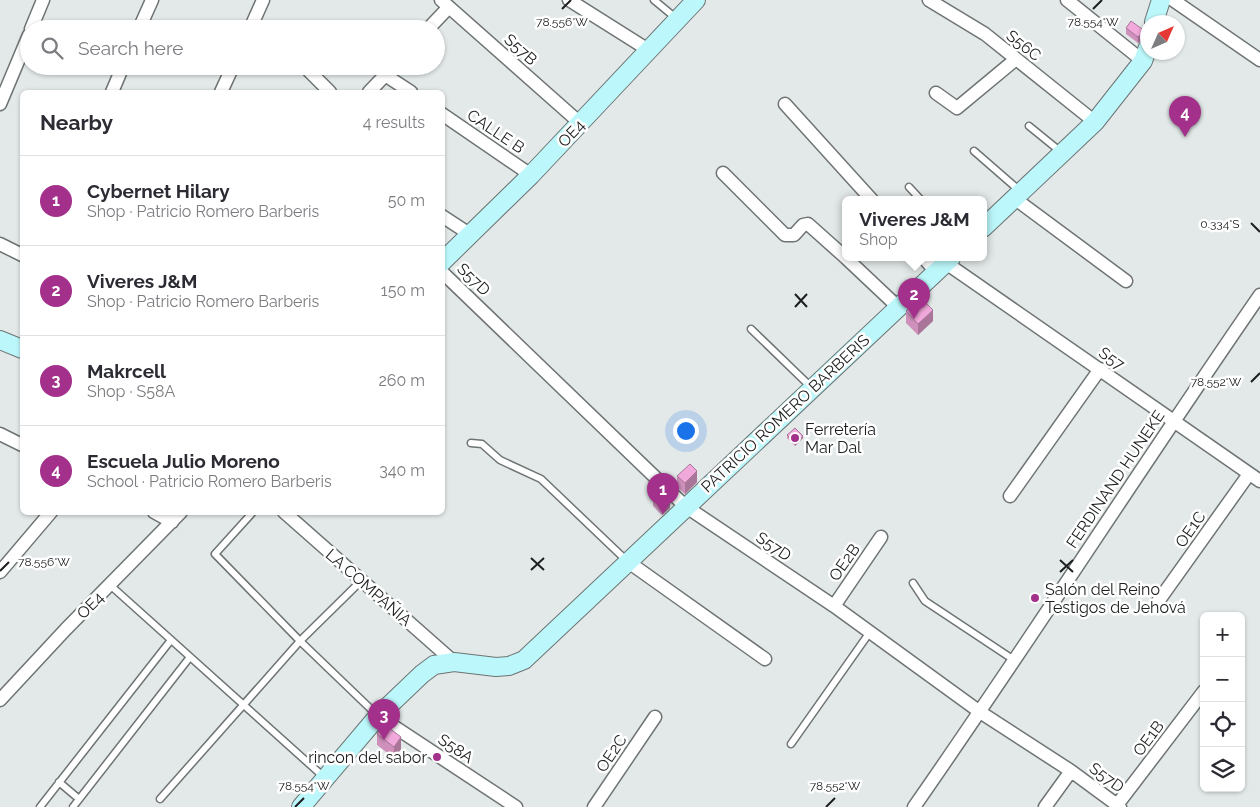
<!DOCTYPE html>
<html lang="en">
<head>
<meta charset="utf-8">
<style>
  body { margin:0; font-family:Raleway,sans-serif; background:#f7f7f7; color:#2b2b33 }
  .controls { position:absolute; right:15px; bottom:15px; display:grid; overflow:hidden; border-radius:8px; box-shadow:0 1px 4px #0004 }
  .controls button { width:45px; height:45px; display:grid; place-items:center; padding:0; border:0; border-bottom:1px solid #e1e1e2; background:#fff; color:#2b2b33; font:25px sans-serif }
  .compass { position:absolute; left:1140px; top:15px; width:45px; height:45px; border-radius:50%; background:#fff; box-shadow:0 1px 4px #0004; rotate:45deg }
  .you { position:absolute; left:685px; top:430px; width:18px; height:18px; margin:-12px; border:4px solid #fff; border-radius:50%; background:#1a73e8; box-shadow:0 0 0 8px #1a73e833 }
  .badge { display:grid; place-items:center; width:32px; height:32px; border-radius:50%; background:#a3308a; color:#fff; font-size:16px; font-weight:700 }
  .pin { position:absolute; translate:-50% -41px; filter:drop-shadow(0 1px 2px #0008) }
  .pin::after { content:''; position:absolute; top:26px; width:18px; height:15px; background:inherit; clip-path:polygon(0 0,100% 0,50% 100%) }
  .popup { position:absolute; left:842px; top:196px; width:145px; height:65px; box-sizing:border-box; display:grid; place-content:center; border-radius:8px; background:#fff; filter:drop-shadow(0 1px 4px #0005); font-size:16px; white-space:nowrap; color:#7c7c81 }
  .popup b { font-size:19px; color:#2b2b33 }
  .popup::after { content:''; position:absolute; left:50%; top:100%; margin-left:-10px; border:10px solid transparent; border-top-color:#fff }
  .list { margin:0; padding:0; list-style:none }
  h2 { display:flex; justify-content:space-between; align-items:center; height:65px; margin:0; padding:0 20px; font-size:21px }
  h2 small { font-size:16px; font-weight:400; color:#7c7c81 }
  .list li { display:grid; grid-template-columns:32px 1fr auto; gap:15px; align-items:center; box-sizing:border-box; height:90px; padding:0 20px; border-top:1px solid #e1e1e2 }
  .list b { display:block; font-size:19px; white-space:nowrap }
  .list p { margin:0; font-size:16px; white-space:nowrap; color:#7c7c81 }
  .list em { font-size:16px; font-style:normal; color:#7c7c81 }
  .icon { flex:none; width:28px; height:28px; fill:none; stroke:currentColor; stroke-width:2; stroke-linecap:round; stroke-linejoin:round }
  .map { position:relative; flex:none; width:1260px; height:807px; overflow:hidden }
  .search { position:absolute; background:#fff; box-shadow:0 1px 4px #0004; left:20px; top:20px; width:425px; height:55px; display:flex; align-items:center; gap:12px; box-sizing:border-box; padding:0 18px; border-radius:28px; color:#7c7c81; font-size:19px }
  .panel { position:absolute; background:#fff; box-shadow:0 1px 4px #0004; left:20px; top:90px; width:425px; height:425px; border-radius:8px }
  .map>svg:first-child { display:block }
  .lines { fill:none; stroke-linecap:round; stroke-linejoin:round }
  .lane-casing { stroke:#6e7373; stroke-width:9 }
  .street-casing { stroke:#6e7373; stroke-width:15 }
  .secondary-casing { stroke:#6e7373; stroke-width:20 }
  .lane { stroke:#fff; stroke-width:6 }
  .street { stroke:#fff; stroke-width:12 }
  .secondary { stroke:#bcf8fb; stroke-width:18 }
  .wall { fill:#cf91bc }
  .shaded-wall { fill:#a97699 }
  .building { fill:#f1a9db; stroke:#a97699 }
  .ticks { fill:none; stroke:#1c1e1f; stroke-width:2 }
  .poi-dot { fill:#a3308a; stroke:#fff; stroke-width:2 }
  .labels { text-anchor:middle; stroke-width:5; stroke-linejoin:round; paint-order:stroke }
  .street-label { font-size:16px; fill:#1c1e1f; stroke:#fff }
  .poi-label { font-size:16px; fill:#1c1e1f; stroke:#fff; text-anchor:start }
  .ticks-label { font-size:12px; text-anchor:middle; fill:#1c1e1f; stroke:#fff; stroke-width:5; stroke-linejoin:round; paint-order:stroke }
</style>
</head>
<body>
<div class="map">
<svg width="1260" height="807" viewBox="0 0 1260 807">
  <rect width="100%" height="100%" fill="#e3e9e9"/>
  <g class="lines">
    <defs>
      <path id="lane" d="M654 0 677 19
        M1029 126 1061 152
        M974 151 1020 191
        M909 187 921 200
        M751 329 811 387
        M471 443 482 444 500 460 541 479 627 561
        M253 512 215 554 300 641 377 715
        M913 583 925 601 1014 660
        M110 585 325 778
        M791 744 870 632
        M59 782 79 799
        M160 799 300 641 361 581
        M40 807 171 640
        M73 807 190 657"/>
      <path id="street" d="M441 0 580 123
        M569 0 650 51
        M929 0 985 34 1095 122
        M1067 0 1143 61
        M1173 0 1260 60
        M31 29 43 0
        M139 29 152 0
        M250 29 263 0
        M428 29 449 7
        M304 66 330 92
        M385 75 411 92
        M112 92 123 66
        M221 92 233 66
        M369 92 394 66
        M936 93 957 108 1016 59
        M0 104 29 35
        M785 104 872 200
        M442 114 531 175
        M723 173 785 235H794L803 225 808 224 845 257
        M1014 198 1126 281
        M442 216 471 235
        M0 244 22 255
        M846 258 898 307
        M924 258 936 272
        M946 263 1260 481
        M442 272 685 506 834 606 980 712 1071 771 1120 807
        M0 434 22 445
        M1010 496 1100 369
        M154 512 172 522
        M284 512 454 662
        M627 561 765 659
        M0 572 51 512
        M1157 603 1249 474
        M834 606 881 537
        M0 700 66 629 181 512
        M378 716 516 807
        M1117 805 1204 691
        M594 807 655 717
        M914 807C1032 638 1143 464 1260 295
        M1045 807 1071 771"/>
      <path id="secondary" d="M1154 22 1161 0
        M983 228 1095 122 1143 61 1148 47
        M442 262 531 175 696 0
        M0 340 22 349
        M301 807 378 716 422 674 434 665 454 662 496 667 509 666 524 660 951 258"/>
    </defs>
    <use href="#lane" class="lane-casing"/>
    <use href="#street" class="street-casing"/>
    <use href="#secondary" class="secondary-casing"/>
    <use href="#lane" class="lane"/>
    <use href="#street" class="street"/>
    <use href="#secondary" class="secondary"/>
  </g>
  <path class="wall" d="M1126 28 1145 37 1138 43 1126 34Z
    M906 311 933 321 918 335 906 323Z
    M787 435 803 438 795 446 787 438Z
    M677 476 697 482 685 494 677 487Z
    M653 495 670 508 662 515 653 506Z
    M377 734 401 749 394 758 377 745Z"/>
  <path class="shaded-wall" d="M1145 31V37L1138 43V37Z
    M933 310V321L918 335V324Z
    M803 436V438L795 446V443Z
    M697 471V482L685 494V483Z
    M670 497V508L662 515V504Z
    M401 737V749L394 758V747Z"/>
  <path class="building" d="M1131 21 1145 31 1138 37 1126 28Z
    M921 298 933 310 918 324 906 311Z
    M795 428 803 436 795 443 787 435Z
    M690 464 697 471 685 483 677 476Z
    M661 487 670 497 662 504 653 495Z
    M384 724 401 737 394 747 377 734Z"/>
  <path class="ticks" d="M562 9 571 0M1093 9 1102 0M1251 223 1260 232M795 294 807 307M795 307 807 294M1251 382 1260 373M531 558 544 570M1060 560 1073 572M531 570 544 558M0 571 9 562M1060 572 1073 560M295 807 304 798M826 807 835 798"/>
  <g class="poi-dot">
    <circle cx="795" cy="438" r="5"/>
    <circle cx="1035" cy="598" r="5"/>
    <circle cx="437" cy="757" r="5"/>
  </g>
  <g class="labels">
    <g class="street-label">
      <text transform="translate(1024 45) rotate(38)" y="6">S56C</text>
      <text transform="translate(521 49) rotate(42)" y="6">S57B</text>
      <text transform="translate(496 131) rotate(34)" y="6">CALLE B</text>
      <text transform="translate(571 133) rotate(-46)" y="6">OE4</text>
      <text transform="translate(474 279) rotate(44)" y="6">S57D</text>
      <text transform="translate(1112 358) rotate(35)" y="6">S57</text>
      <text transform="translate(785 413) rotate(-43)" y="6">PATRICIO ROMERO BARBERIS</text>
      <text transform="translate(1115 479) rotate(-56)" y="6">FERDINAND HUNEKE</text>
      <text transform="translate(1190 529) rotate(-55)" y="6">OE1C</text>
      <text transform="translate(774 546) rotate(34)" y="6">S57D</text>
      <text transform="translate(844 562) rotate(-55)" y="6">OE2B</text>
      <text transform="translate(369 587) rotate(41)" y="6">LA COMPAÑIA</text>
      <text transform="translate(90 605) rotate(-45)" y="6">OE4</text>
      <text transform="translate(1148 738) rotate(-53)" y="6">OE1B</text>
      <text transform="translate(456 748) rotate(34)" y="6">S58A</text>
      <text transform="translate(611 753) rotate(-56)" y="6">OE2C</text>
      <text transform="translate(1107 777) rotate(36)" y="6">S57D</text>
    </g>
    <g class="poi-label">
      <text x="805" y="435">Ferretería<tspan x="805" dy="18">Mar Dal</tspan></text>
      <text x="1045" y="595">Salón del Reino<tspan x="1045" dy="18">Testigos de Jehová</tspan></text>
      <text x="427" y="763" text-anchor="end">rincon del sabor</text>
    </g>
  </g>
  <g class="ticks-label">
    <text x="562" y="26">78.556°W</text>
    <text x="1093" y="26">78.554°W</text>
    <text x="1220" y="228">0.334°S</text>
    <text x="1216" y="386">78.552°W</text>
    <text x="44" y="566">78.556°W</text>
    <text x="835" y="790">78.552°W</text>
    <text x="304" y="790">78.554°W</text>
  </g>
</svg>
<div class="controls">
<button>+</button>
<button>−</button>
<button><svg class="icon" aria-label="locate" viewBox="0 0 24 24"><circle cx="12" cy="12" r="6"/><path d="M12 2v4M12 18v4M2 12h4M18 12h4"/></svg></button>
<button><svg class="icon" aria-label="layers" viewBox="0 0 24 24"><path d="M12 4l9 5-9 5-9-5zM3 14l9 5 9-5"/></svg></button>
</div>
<svg class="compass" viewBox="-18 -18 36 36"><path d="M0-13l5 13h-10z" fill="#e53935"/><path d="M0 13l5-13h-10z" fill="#7c7c81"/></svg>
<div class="you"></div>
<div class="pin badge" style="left:663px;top:514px">1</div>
<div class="pin badge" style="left:914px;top:319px">2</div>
<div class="popup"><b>Viveres J&amp;M</b>Shop</div>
<div class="pin badge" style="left:384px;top:740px">3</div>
<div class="pin badge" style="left:1185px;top:137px">4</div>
<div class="search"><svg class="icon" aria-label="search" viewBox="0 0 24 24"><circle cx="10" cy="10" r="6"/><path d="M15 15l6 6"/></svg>Search here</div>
<section class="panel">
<h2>Nearby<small>4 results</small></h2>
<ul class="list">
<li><span class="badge">1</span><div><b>Cybernet Hilary</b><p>Shop · Patricio Romero Barberis</p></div><em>50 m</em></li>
<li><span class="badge">2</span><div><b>Viveres J&amp;M</b><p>Shop · Patricio Romero Barberis</p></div><em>150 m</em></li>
<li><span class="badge">3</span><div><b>Makrcell</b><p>Shop · S58A</p></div><em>260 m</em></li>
<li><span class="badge">4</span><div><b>Escuela Julio Moreno</b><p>School · Patricio Romero Barberis</p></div><em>340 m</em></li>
</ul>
</section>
</div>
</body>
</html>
